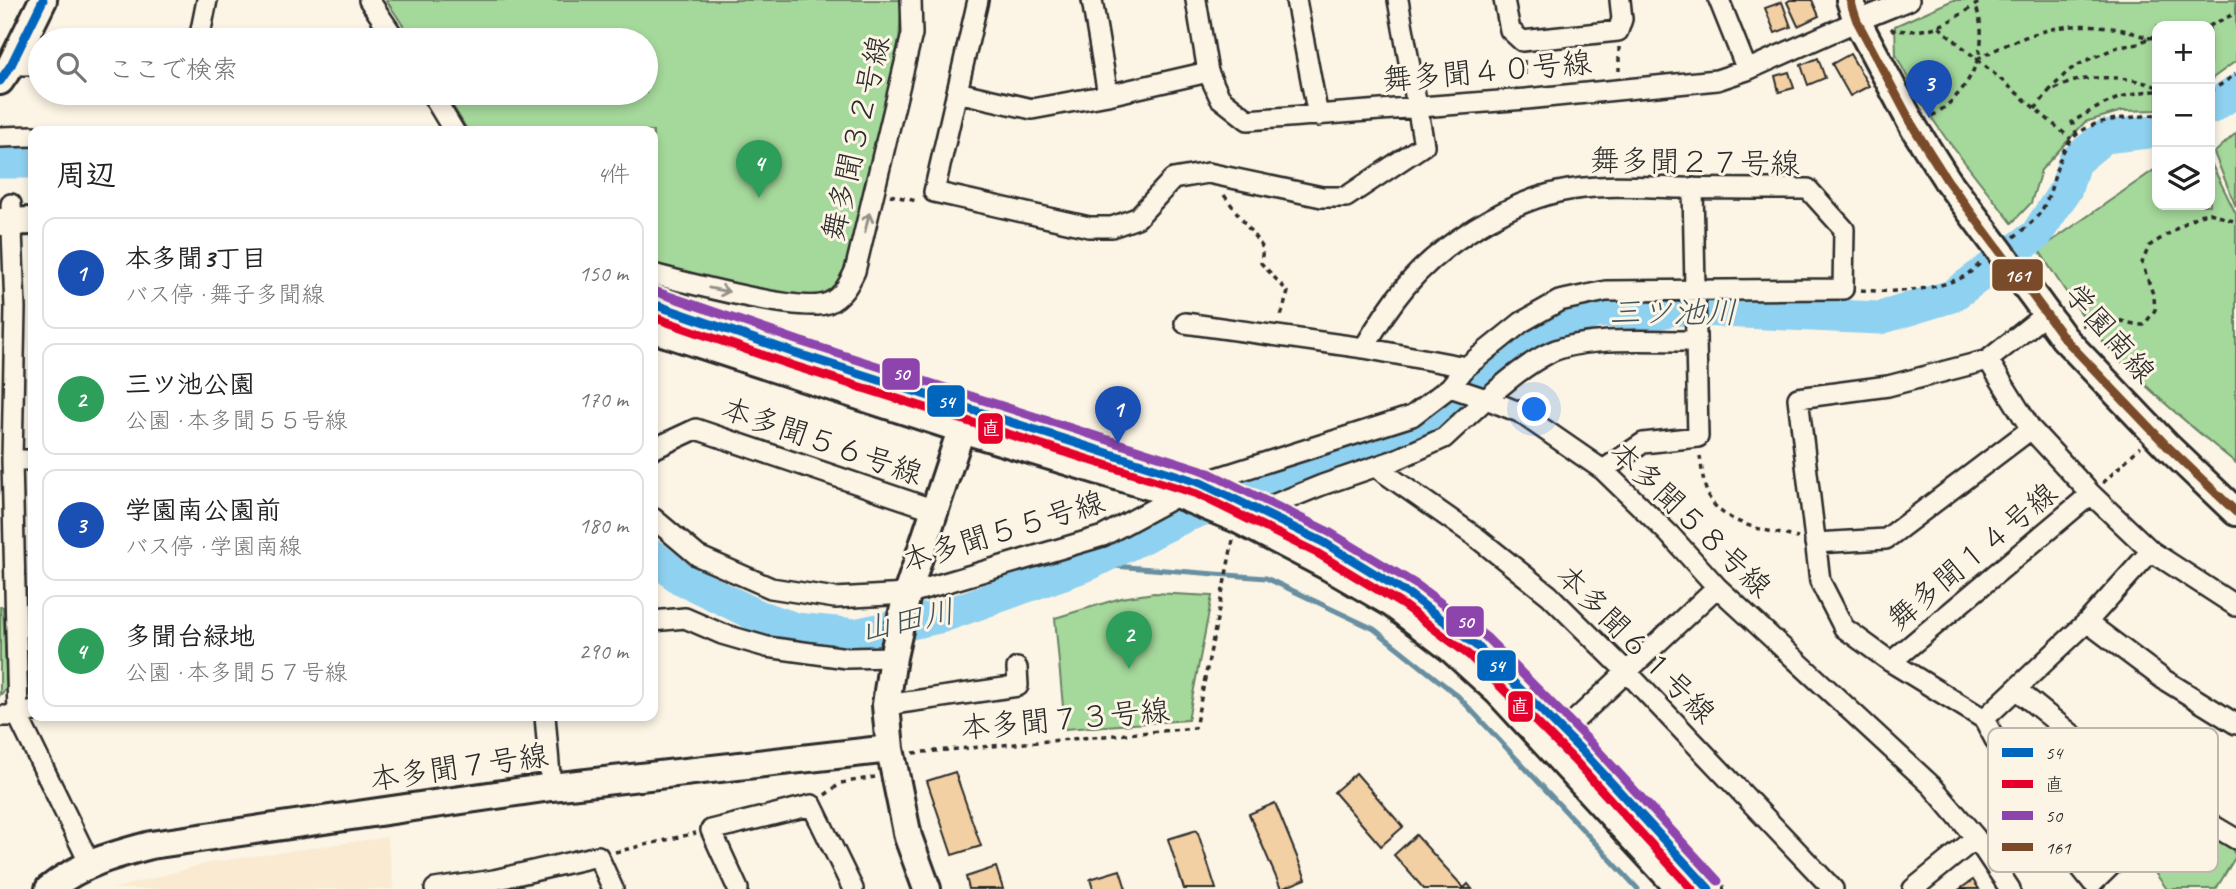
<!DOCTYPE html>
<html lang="ja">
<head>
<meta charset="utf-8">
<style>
  body { margin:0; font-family:Caveat,"Klee One",sans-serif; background:#f6f6f6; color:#222 }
  .controls { position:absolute; right:21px; top:21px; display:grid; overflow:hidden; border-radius:14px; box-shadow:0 4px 10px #0003 }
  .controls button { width:63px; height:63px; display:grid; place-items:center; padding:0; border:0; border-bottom:2px solid #e0e0e0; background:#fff; color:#222; font:35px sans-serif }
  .you { position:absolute; left:1535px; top:410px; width:24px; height:24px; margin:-18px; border:5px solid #fff; border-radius:50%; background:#1a73e8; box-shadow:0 0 0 10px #1a73e833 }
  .badge { display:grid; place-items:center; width:46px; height:46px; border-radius:50%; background:#c8321e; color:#fff; font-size:23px; font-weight:700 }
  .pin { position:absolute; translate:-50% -58px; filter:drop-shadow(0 2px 4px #0008) }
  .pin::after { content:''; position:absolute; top:37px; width:24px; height:21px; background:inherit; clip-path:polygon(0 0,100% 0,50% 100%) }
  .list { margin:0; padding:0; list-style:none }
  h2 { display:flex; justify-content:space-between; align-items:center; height:91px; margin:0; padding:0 28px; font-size:30px }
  h2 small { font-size:23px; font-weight:400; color:#767676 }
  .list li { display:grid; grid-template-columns:46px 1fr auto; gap:21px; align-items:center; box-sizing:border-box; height:112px; margin:0 14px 14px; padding:0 14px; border:2px solid #e0e0e0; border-radius:14px }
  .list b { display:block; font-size:26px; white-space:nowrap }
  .list p { margin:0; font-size:23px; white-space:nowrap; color:#767676 }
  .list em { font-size:23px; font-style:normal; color:#767676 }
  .icon { flex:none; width:38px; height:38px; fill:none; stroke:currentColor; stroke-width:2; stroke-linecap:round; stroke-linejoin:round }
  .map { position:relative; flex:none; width:2236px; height:889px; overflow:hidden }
  .search { position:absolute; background:#fff; box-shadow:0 4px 10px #0003; left:28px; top:28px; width:630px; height:77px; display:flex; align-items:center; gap:18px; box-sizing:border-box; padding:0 24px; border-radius:38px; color:#767676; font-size:26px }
  .panel { position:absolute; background:#fff; box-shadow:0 4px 10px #0003; left:28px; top:126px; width:630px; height:595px; border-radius:14px }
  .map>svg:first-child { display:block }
  .built { fill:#f9ead1 }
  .green { fill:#a5d89b; stroke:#688263; stroke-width:2 }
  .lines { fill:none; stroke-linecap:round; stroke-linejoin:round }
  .stream { stroke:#678fa1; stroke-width:5 }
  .river { stroke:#8fd1f0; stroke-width:33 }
  .building { fill:#f2d0a3; stroke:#2b2b2b; stroke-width:2 }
  .street-casing { stroke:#2b2b2b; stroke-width:24 }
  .secondary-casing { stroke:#2b2b2b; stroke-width:32 }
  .path { stroke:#2b2b2b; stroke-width:3.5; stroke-dasharray:5 5; stroke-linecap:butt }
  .street { stroke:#fcf5e5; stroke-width:19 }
  .secondary { stroke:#fcf5e5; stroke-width:26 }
  .secondary-bridge-casing { stroke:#2b2b2b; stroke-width:32; stroke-linecap:butt }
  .secondary-bridge { stroke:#fcf5e5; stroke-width:26 }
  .bus-1-casing { stroke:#fcf5e5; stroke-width:14 }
  .bus-2-casing { stroke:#fcf5e5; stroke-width:14 }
  .bus-3-casing { stroke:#fcf5e5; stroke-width:14 }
  .bus-4-casing { stroke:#fcf5e5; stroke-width:14 }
  .bus-1 { stroke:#0065bd; stroke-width:9 }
  .bus-2 { stroke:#e4002b; stroke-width:9 }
  .bus-3 { stroke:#8e44ad; stroke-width:9 }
  .bus-4 { stroke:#7a4b2a; stroke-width:9 }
  .oneway { stroke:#949088 }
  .labels { text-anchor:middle; stroke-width:6; stroke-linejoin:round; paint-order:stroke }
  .street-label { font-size:30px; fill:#2b2b2b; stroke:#fcf5e5 }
  .water-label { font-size:32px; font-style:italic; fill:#44545c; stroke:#fcf5e5 }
  .key { fill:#fcf5e5; stroke:#bdb8ad; stroke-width:2 }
  .key-label { font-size:19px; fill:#2b2b2b }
  .line-badge { stroke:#fcf5e5; stroke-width:2.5 }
  .badge-label { font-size:19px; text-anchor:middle; font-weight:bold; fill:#fff }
</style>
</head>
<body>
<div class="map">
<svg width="2236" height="889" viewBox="0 0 2236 889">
  <rect width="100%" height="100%" fill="#fcf5e5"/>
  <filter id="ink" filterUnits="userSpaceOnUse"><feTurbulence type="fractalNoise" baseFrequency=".0143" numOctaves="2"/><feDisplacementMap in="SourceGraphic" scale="14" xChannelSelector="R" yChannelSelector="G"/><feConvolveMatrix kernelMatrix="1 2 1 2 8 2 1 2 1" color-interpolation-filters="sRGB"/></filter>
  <g filter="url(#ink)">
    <path class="built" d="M387 837 394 889H112L213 862Z"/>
    <path class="green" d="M386 0H902L899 40 850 267 837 287 817 298 702 279 653 265V131H468L445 93H646V40H413Z
      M1953 0H2236V61L2210 80V26H2157V110L2122 111 2085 122 2041 170 2031 203 2012 223 1945 137 1918 98 1896 55 1895 26Z
      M2236 133V207L2214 153Z
      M2210 161 2236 214V463C2189 425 2141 385 2101 339 2078 311 2058 281 2039 250L2157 168V205H2210Z
      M1154 593 1212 596 1188 720 1065 729 1055 618 1121 598Z
      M0 607H3L7 688 0 695Z
      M2167 812 2229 844 2236 856 2216 889H2167L2141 854Z"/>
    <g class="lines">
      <path class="stream" d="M1089 564 1266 578 1374 629 1458 696 1638 889"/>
      <path class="river" d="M2210 108 2236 91
        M0 162H33
        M653 556 680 578 758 616 796 629 855 635 943 616 1089 564 1185 516 1359 451 1451 408 1516 351 1596 311 1653 314 1674 309 1880 318 1952 296 2036 235 2066 189 2074 162 2104 137 2157 131"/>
    </g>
    <path class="building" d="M1790 0H1812L1819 16 1798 26 1787 2Z
      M1782 2 1791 27 1775 33 1765 8Z
      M1850 54 1869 86 1850 96 1832 64Z
      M1818 58 1825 78 1808 85 1801 65Z
      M1789 72 1794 88 1779 92 1775 76Z
      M955 772 981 846 952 855 927 781Z
      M1356 773 1403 827 1381 846 1334 792Z
      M1275 803 1306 879 1281 889 1249 814Z
      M1197 830 1216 889H1184L1168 839Z
      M1416 835 1464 888 1468 884 1472 889H1424L1394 855Z
      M996 867 1003 889H969L966 877Z
      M1120 870 1126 889H1093L1090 879Z
      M1973 880 1979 889H1960Z"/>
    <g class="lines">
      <defs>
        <path id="street" d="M369 0 396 40
          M978 0 934 192 1089 227H1112L1137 218 1173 179 1208 173 1322 197H1346L1424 145 1398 0
          M1092 0 1108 95
          M1196 0 1208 72 1220 98 1248 120 1526 99 1717 80 1747 70 1857 21 1909 0
          M1296 0 1318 116
          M1504 0 1510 30 1522 41 1618 31 1622 19 1620 0
          M1719 0 1747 70
          M199 40 207 0
          M11 65H40
          M957 92 1032 109 1108 95 1208 72
          M431 93 454 131
          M0 137 33 136
          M11 204 15 308 12 460 18 716 90 864
          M653 274C684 282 803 314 828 303 842 297 849 284 855 271L912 34 911 0
          M2047 313 1988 360 1888 386 1798 398 1820 581 1844 628 1891 662 1984 719 2029 803 2093 883 2134 843 2166 798
          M1185 323 1364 348C1376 327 1390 305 1406 286 1441 244 1505 204 1558 192 1598 183 1640 187 1680 188 1723 189 1766 189 1808 189L1844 229 1843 289 1606 291 1559 301 1522 322 1466 367 1364 348
          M1988 360 2031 429 2091 494 2151 551 2236 606
          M1450 387 1486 399C1505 383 1524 366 1547 354 1581 335 1656 342 1696 341
          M653 449 696 429 935 510
          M12 460H33
          M1376 467 1476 537 1549 595 1626 671 1833 889
          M1603 470 1643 443 1698 437 1693 188
          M1253 513 1322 485 1395 460 1444 438 1486 399 1519 412 1603 470 1669 534 1717 587 1932 786 1976 838 2010 889
          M653 518 698 556 771 588 835 598 907 594 1103 536 1201 483 1412 416 1450 387 1466 367
          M1815 543 1886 539 2031 429
          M653 621 685 618 722 634 767 647 796 651 847 658 893 657
          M2087 622 2163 679 2236 724
          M1891 662 2091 494
          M2017 690 2106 762 2236 839
          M886 705 1018 686 1017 668
          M0 716H18L33 711
          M545 716 551 787
          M1984 719 2087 622 2151 551
          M1554 740 1717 587
          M435 889 494 880 598 856 613 889
          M738 889 711 830 812 805 853 889
          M1913 889 1976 838"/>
        <path id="secondary" d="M1850 0 1857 21 1914 128 1947 180
          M0 81 11 65 43 0
          M0 222 33 221
          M2037 301 2064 338 2167 446 2236 512
          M653 304 795 353 1201 483C1283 520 1365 561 1438 614 1475 641 1507 674 1539 707 1598 766 1653 828 1709 889
          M653 329 961 429 1179 495 1237 519 1329 567 1391 603 1450 648 1498 692 1680 889
          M49 889C80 864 113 855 151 845L551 787 890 749
          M927 889 908 837 890 749 886 705 893 657 907 594 966 415"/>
      </defs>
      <use href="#street" class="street-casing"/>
      <use href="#secondary" class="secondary-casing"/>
      <path class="path" d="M2209 26 2236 13
        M1939 27 2071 139
        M1891 28 1893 30C1938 34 1948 22 1983 0
        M2148 38 2157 37
        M1619 47V71
        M1977 59C2037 28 2082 13 2148 38L2139 44 2118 47 2085 61 2068 71 2049 91C2058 89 2066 83 2075 81 2101 75 2132 77 2157 87
        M1524 60 1525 80
        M2210 92 2236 74
        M2035 109 2049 91
        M1932 116C1970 93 1993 47 1975 5
        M2077 135 2072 122C2099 106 2124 91 2157 91
        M890 195 917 201
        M1224 195 1263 248 1261 263 1288 292 1280 320
        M2014 237C2025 228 2038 219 2044 206 2060 175 2053 142 2093 125 2113 117 2136 118 2157 114
        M1861 290C1893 293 1931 291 1961 278 1969 274 1976 267 1983 261
        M2082 326C2108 309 2117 324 2144 325L2155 310 2154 297 2142 263 2149 246 2198 215 2210 213 2236 222
        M1700 456C1702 469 1703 487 1710 499 1727 527 1770 530 1798 538
        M2103 483 2140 447
        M913 753 1195 728 1233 540
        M825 795 841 783 875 777
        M615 852 696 833"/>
      <use href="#street" class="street"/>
      <use href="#secondary" class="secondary"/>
      <defs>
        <path id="secondary-bridge" d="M1947 180 2037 301"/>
      </defs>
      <use href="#secondary-bridge" class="secondary-bridge-casing"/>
      <use href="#secondary-bridge" class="secondary-bridge"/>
      <defs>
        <path id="bus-1" d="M0 81 11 65 43 0
          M653 304 795 353 1201 483 1323 542 1410 595 1478 647 1583 752 1709 889"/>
        <path id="bus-2" d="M653 317 791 365 1197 494 1317 553 1403 605 1470 656 1574 760 1692 889"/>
        <path id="bus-3" d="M657 292 799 341 1205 471 1329 532 1417 585 1486 637 1591 743 1718 881"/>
        <path id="bus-4" d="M1850 0 1857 21 1914 128 1947 180 2064 338 2167 446 2236 512"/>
      </defs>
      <use href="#bus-1" class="bus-1-casing"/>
      <use href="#bus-2" class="bus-2-casing"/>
      <use href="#bus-3" class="bus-3-casing"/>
      <use href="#bus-4" class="bus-4-casing"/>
      <use href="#bus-1" class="bus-1"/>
      <use href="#bus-2" class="bus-2"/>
      <use href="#bus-3" class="bus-3"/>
      <use href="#bus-4" class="bus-4"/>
    </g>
    <defs><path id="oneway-shaft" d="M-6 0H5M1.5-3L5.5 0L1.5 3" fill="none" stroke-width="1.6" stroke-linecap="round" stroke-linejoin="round" transform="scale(1.75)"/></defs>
    <g class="oneway">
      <use href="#oneway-shaft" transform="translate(867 223) rotate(-77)"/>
      <use href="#oneway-shaft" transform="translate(719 290) rotate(11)"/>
    </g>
  </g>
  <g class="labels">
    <g class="street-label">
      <text transform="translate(1487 71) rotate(-5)" y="10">舞多聞４０号線</text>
      <text transform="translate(856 138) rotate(-77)" y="10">舞多聞３２号線</text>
      <text transform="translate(1695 162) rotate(1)" y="10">舞多聞２７号線</text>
      <text transform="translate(2110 333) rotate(49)" y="10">学園南線</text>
      <text transform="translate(822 441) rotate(19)" y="10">本多聞５６号線</text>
      <text transform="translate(1691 519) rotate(44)" y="10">本多聞５８号線</text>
      <text transform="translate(1003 531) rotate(-17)" y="10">本多聞５５号線</text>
      <text transform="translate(1972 556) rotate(-40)" y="10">舞多聞１４号線</text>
      <text transform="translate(1636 644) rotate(45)" y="10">本多聞６１号線</text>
      <text transform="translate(1065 719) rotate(-5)" y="10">本多聞７３号線</text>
      <text transform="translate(459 767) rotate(-8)" y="10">本多聞７号線</text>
    </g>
    <g class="water-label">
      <text x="1673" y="323">三ツ池川</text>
      <text transform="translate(907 620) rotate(-12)" y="11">山田川</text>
    </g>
  </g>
  <rect x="1988" y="728" width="230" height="144" rx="10" class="key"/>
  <rect x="2002" y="748" width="31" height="9" fill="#0065bd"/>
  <rect x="2002" y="780" width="31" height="8" fill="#e4002b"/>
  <rect x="2002" y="811" width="31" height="9" fill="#8e44ad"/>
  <rect x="2002" y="843" width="31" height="8" fill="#7a4b2a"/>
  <g class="key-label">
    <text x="2045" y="759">54</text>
    <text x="2045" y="791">直</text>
    <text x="2045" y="822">50</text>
    <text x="2045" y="854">161</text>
  </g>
  <g class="line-badge">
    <rect x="1991" y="258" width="53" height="34" rx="7" fill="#7a4b2a"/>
    <rect x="881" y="357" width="40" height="34" rx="7" fill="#8e44ad"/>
    <rect x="926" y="384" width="40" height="34" rx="7" fill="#0065bd"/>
    <rect x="977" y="412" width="27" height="33" rx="7" fill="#e4002b"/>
    <rect x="1445" y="605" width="40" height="33" rx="7" fill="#8e44ad"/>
    <rect x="1476" y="649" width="41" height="33" rx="7" fill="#0065bd"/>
    <rect x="1507" y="690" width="27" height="33" rx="7" fill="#e4002b"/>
  </g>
  <g class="badge-label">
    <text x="2017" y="282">161</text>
    <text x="901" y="380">50</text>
    <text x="946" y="408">54</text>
    <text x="991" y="435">直</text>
    <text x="1465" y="628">50</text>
    <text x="1496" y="672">54</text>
    <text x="1520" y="713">直</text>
  </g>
</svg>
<div class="controls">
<button>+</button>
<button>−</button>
<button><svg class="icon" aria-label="layers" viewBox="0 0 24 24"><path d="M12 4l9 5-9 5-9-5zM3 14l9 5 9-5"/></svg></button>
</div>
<div class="you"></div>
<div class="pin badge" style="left:1118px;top:444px;background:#1a4fb4">1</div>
<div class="pin badge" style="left:1129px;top:669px;background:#2e9e5b">2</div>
<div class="pin badge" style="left:1929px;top:118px;background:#1a4fb4">3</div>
<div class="pin badge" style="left:759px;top:198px;background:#2e9e5b">4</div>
<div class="search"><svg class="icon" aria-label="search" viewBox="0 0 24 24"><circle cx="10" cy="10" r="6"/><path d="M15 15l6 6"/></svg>ここで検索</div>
<section class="panel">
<h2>周辺<small>4件</small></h2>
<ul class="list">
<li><span class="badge" style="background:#1a4fb4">1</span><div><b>本多聞3丁目</b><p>バス停 · 舞子多聞線</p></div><em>150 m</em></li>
<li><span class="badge" style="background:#2e9e5b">2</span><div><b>三ツ池公園</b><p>公園 · 本多聞５５号線</p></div><em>170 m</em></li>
<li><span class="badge" style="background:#1a4fb4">3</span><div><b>学園南公園前</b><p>バス停 · 学園南線</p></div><em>180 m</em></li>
<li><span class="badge" style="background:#2e9e5b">4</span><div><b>多聞台緑地</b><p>公園 · 本多聞５７号線</p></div><em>290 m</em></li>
</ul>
</section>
</div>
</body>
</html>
